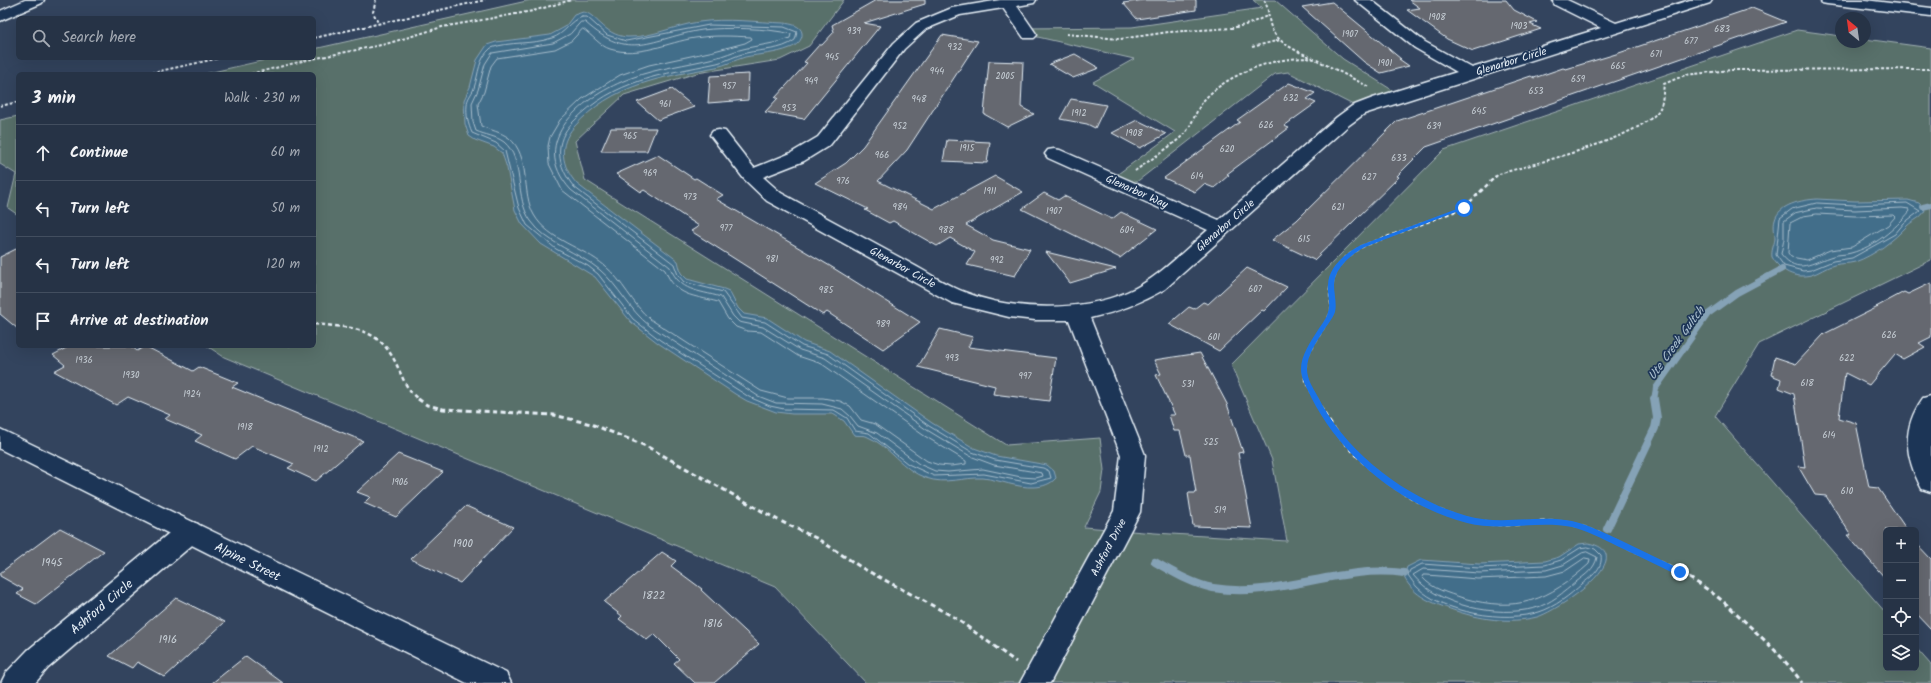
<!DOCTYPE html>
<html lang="en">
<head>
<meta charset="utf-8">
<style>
  body { margin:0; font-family:Kalam,sans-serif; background:#2e3b4d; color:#f1f3f6 }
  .controls { position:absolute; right:12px; bottom:12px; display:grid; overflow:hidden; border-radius:6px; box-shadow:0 4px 16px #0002 }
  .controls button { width:36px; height:36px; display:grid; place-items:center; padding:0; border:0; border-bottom:1px solid #424e5f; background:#263346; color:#f1f3f6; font:20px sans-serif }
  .compass { position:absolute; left:1835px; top:12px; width:36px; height:36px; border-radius:50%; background:#263346; box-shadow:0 4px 16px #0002; rotate:331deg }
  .stop { position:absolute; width:12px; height:12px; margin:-9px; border:3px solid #1a73e8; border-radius:50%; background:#fff }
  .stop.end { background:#1a73e8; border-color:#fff; box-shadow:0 1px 4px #0008 }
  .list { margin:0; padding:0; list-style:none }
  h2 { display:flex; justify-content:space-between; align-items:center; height:52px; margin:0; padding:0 16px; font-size:17px }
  h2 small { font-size:13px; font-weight:400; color:#a4aab3 }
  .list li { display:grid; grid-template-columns:26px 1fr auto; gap:12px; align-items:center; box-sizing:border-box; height:56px; padding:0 16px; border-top:1px solid #424e5f }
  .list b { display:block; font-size:15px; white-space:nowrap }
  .list em { font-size:13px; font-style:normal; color:#a4aab3 }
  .icon { flex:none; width:22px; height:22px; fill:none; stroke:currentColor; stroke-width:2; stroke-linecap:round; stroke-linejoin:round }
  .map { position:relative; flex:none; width:1931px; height:683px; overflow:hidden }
  .search { position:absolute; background:#263346; box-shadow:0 4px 16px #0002; left:16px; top:16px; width:300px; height:44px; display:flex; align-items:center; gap:10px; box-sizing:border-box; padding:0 14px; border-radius:6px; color:#a4aab3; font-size:15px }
  .panel { position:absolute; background:#263346; box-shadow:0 4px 16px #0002; left:16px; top:72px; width:300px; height:276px; border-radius:6px }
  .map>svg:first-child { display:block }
  .green { fill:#596f6b; stroke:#a0b0b2 }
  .water { fill:#436e8a; stroke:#85a2b6 }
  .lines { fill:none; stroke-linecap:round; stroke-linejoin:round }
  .shore { stroke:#a6bdcc; stroke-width:1 }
  .stream-far1 { stroke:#85a2b6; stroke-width:6 }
  .stream { stroke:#85a2b6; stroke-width:8 }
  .building { fill:#656870; stroke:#e8f1f8 }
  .street-casing { stroke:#e8f1f8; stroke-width:3 }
  .secondary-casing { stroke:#e8f1f8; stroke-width:3 }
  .path-far2 { stroke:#e8f1f8; stroke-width:2; stroke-dasharray:3 2; stroke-linecap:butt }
  .path-far1 { stroke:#e8f1f8; stroke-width:2.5; stroke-dasharray:4 3; stroke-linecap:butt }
  .path { stroke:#e8f1f8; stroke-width:3; stroke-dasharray:5 3.5; stroke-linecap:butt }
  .street { fill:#1d3557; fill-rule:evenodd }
  .secondary { fill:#1d3557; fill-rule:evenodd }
  .route { fill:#1a73e8 }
  .labels { text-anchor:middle; stroke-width:3.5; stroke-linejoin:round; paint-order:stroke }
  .number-label { font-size:9px; fill:#c7cfd6 }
  .street-label { font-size:11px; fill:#e8f1f8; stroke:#1d3557 }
  .near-number-label { font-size:11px; fill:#c7cfd6 }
  .water-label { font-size:12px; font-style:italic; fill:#aec3d2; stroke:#1d3557 }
  .near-street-label { font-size:13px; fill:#e8f1f8; stroke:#1d3557 }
</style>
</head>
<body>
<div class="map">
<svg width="1931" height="683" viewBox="0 0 1931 683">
  <rect width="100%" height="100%" fill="#33445e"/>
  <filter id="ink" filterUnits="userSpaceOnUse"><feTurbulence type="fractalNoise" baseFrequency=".025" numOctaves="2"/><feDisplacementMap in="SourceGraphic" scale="8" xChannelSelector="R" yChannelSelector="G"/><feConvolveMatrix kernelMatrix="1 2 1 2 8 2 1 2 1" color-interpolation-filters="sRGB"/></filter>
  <g filter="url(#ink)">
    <path class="green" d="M531 0H844L809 46 780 60 697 73 624 95 575 141 585 180 1006 445 1100 438 1104 470 1101 492 1084 527 1155 533 1287 541 1272 460 1231 365 1444 150 1797 30 1841 36V42H1865V39L1931 48V260L1759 344 1715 416 1886 613V668H1916V648L1931 665V683H866L775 587 224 357 207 346H314V74H204L274 58H314V49Z
      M1253 0H1275L1343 59 1400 95 1361 109 1288 72 1275 74 1130 187 1111 179 1175 132 1093 82 1134 59 1029 35 1024 28 1132 27 1262 8Z
      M18 116V215L8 208 16 174 0 164V120Z"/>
    <path class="water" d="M583 12C596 13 603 35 627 37 651 38 675 25 699 22 726 18 756 22 784 23 790 24 801 25 802 33 803 40 796 46 790 48 775 54 760 54 745 57 735 60 726 65 716 67 662 77 612 84 574 127 558 145 561 166 577 184L678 261 681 273 687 279 724 289 729 291 738 308 744 314 767 318 804 342 830 351 932 423 974 448 996 456 1047 465 1054 471 1056 478C1051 484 1042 487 1034 487 1017 488 1000 480 983 478 964 477 945 485 926 478 902 470 889 445 866 436 862 435 858 436 854 435L844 421 833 414H792L776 412 747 401 735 394 658 343 631 322 595 277 541 244 522 224 515 210 507 168 502 153 494 147 475 140 469 136 465 124 464 100 470 87 477 60 487 45 496 42 550 35 565 27 574 15Z
      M1817 199 1855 201 1908 200 1919 203 1925 210C1922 218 1913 220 1907 226 1894 240 1875 255 1855 262 1848 264 1841 263 1834 265 1826 267 1819 273 1811 275 1795 279 1780 271 1772 257 1771 251 1774 245 1775 239 1775 233 1773 226 1775 220 1779 204 1802 200 1817 199Z
      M1588 543C1644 554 1556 612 1537 617 1509 624 1479 619 1453 610 1433 603 1414 597 1404 577L1407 567 1421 560 1479 564 1545 561 1559 557 1579 544Z"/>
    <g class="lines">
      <path class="shore" d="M582 17H587L607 35 626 41 709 25 784 27 797 32 795 40C780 51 763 49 746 53 736 55 727 61 717 63 661 75 615 79 573 122 553 142 557 166 574 187L674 264 678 275 684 282 723 292 742 318 765 322 802 346 828 354 929 426 972 452 995 460 1043 468 1049 471 1051 478 1031 483 984 474 934 476 908 464 869 433 855 431 847 418 834 410 784 409 770 406 749 397 660 340 633 319 598 274 588 266 556 249 527 225 519 208 505 151 496 143 472 133C468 124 466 115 467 105 467 98 472 94 474 88 479 73 478 59 491 48 510 41 532 45 552 38 565 34 570 21 582 17Z
        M581 22H585C630 63 651 38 702 30 725 27 769 28 791 34L790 38C775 44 759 45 743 49 733 51 724 56 714 58 686 65 658 68 631 78 585 95 525 140 571 190L670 267C680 292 698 290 721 297L733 316 739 322 763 327 800 350 825 358 927 430 970 456 994 465 1042 473 1043 476 1036 478 1021 477 983 469 948 472 935 471 919 464 877 433 858 426 850 416 842 409 822 404 776 403 758 396 650 326C629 310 619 286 600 270 578 252 547 244 531 221 514 199 525 159 504 142 496 136 485 135 476 131L473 122 472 103 478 90 485 64 492 53 553 43 570 34Z
        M583 29C592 35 600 46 610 49 639 58 668 42 695 38 714 35 732 36 751 37L752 39 745 43 714 51 649 65 620 75 582 99 560 120 550 137 548 146 549 164 562 190 665 270C676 297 693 295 718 302L728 319 736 327 747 331 761 332 798 356 822 364 923 435 966 461V464L951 466 939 465 927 461 875 424 861 420 850 406 840 401 823 398H788L761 391 650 319C632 304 623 281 605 266 583 247 549 241 534 215 521 193 531 156 509 138 501 132 490 130 481 126L478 104 484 92 491 66 497 58 555 49 571 41Z
        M1817 203 1855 205 1907 203 1920 211 1904 223 1895 234 1852 258 1833 261 1811 270 1803 271 1784 266 1776 255 1780 218 1792 209Z
        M1817 208 1855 210 1902 208 1909 209 1910 211C1895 229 1874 247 1851 253 1845 255 1839 254 1833 256 1812 262 1798 276 1781 254L1784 239V221L1795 213Z
        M1817 214 1855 216 1893 215 1895 217 1888 225 1852 247 1830 250 1807 260 1791 257 1788 253 1790 223 1804 216Z
        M1588 547 1595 549 1601 555C1603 569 1592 576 1582 584 1570 595 1555 607 1539 612 1505 623 1443 613 1417 587 1414 584 1411 579 1408 575L1410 570 1422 564 1479 568 1545 565 1561 560 1580 548Z
        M1587 552 1597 557C1595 569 1585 575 1576 582 1564 592 1550 604 1535 608 1497 618 1438 606 1413 575L1423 569 1479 573 1546 570 1563 565 1582 553Z
        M1585 558 1590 559 1589 564C1548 601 1517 613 1463 598 1448 593 1432 589 1422 577L1423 575H1427L1478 579 1546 576 1565 571Z"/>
      <path class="stream-far1" d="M1923 207 1931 205
        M1654 400 1656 388 1708 314 1737 293 1782 269"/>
      <path class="stream" d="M1607 529 1655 428 1657 418 1654 399
        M1155 562C1173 572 1192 584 1213 588 1278 599 1340 564 1404 573"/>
    </g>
    <path class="building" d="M876 0H925V4L864 23 880 26 804 119 765 112 778 98H775L807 63 804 62 819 45H822L834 32 832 25Z
      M1145 0H1196V10L1137 19 1123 3Z
      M1409 0H1506L1514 10 1537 22 1530 24 1541 29 1473 51 1447 39 1407 10 1420 8Z
      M1332 2 1401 59H1399L1409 66 1381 73 1364 62 1302 7Z
      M1752 8 1786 22 1426 147 1397 176 1399 177 1314 260 1272 240 1297 220 1397 121 1531 76 1534 78 1563 68 1566 69 1616 54Z
      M942 35 978 41 907 150 878 181 934 209 995 176 1023 192 966 225 993 240 1030 249 1015 276 967 265 975 252 950 238 937 246 893 221 889 223 865 210 868 209 815 183 846 163 863 146Z
      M1075 54 1099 68 1073 78 1049 64Z
      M989 61 1023 62 1021 107 1034 114 1007 127 984 114Z
      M749 74 748 100 708 103 710 76Z
      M1289 83 1315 93 1307 99 1316 103 1284 126 1289 128 1227 174 1229 175 1214 188 1204 184 1195 192 1164 178 1240 122 1237 120Z
      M672 89 694 107 658 120 637 102Z
      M1071 99 1106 105 1095 128 1087 124 1060 119Z
      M1137 120 1166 134 1140 148 1112 133Z
      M611 128H656L647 151H601Z
      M947 140 990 142 987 163 943 161Z
      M658 155 694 179 696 178 723 195 716 199 830 266 920 322 883 349 827 312 823 315 691 231 699 226 644 190 641 192 616 174Z
      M1044 193 1058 200 1064 196 1112 219 1121 212 1157 229 1120 258 1022 209Z
      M18 248V329L0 314V257Z
      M1046 252 1116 269 1070 283Z
      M1247 268 1287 287 1264 311 1262 310 1219 351 1169 324 1189 307 1194 309 1203 302 1208 304Z
      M1931 283V337L1919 343 1925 347 1903 359 1895 354 1869 385 1845 373 1839 418 1856 423 1869 487 1878 488 1907 530H1886V579L1847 535H1851L1826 496 1815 495 1798 466 1805 467 1794 394 1779 388 1781 379 1771 375 1775 357 1796 364 1824 334 1878 307H1876L1904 292 1908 294Z
      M940 329 973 337 968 347 1056 358 1049 401 993 394 995 386 918 367Z
      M70 346H131L137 351 145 346 193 371 199 367 238 383 232 387 363 441 316 481 288 468 294 464 252 446 235 459 195 441 202 435 165 419 170 415 128 397 116 405 54 371 65 365 53 355Z
      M1200 353 1227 404 1243 452 1238 453 1252 528 1193 526 1188 493H1196L1190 455H1186L1180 431H1174L1169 415H1175L1156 375 1161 374 1154 360Z
      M398 454 443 472 396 517 364 503 370 497 357 492Z
      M466 506 513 527 460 583 411 559Z
      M60 528 104 551 36 604 17 594 23 589 0 576V573Z
      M1916 543 1931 559V629L1916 613Z
      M662 552 676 561 671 566 702 589 701 590 759 644 714 683H695L674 663 679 659 654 634 647 640 619 619 622 616 604 602Z
      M176 598 225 622 165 677 137 662 132 668 109 656Z
      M246 656 283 683H212Z"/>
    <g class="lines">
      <defs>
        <path id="street" d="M25 0H44L42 3 0 21V11Z
          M1000 0H1036L1034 3 1017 6 1037 35 1034 38H1024L1003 8 960 15 926 29 904 49 830 145 804 161 763 177 781 193C823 216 866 239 908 262 927 272 947 286 967 293 1012 311 1082 312 1127 292 1158 279 1183 251 1208 230L1048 158 1045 154 1048 150 1054 149 1060 150 1219 220 1337 117 1352 106 1373 98 1457 72 1415 48 1355 0H1371L1425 42 1472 68 1601 28 1555 5 1553 2 1554 0H1567L1616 23 1690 0H1712L1710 3 1364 114 1349 125 1165 289C1141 303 1117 312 1090 318L1145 455 1140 512 1050 683H1020L1114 511 1121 455 1069 320H1035L1009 317 952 303 767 201 744 179 710 135 713 131 719 130 725 131 754 168 791 153 818 137 894 43 916 23 952 8Z
          M1820 0H1865L1931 8V16L1827 4 1822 3Z
          M1931 396V492L1922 489C1905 457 1901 429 1923 398Z
          M189 521 198 524 202 532 198 540 48 668 35 683H1L6 673 28 650 180 524Z"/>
        <path id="secondary" d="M0 429 506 673 511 683H467L0 449Z"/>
      </defs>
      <use href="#street" class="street-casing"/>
      <use href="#secondary" class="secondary-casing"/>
      <path class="path-far2" d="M376 0 373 12 378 23
        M1264 0C1269 8 1268 16 1270 24 1275 43 1297 51 1313 58
        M1066 34 1120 39 1169 32 1232 28 1249 24 1269 15
        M314 38 485 0
        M1252 47 1280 40
        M146 74 220 58
        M251 74 307 60 386 44 442 27 533 11 571 0
        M0 106 18 102
        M1135 171C1148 161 1177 143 1186 132 1193 123 1196 110 1204 100 1228 73 1280 54 1315 59L1369 87
        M1495 177 1499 174C1532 164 1646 137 1660 108 1663 102 1663 91 1664 84L1685 75 1731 70 1931 69"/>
      <path class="path-far1" d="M314 324C356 328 381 327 399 370 404 381 409 394 420 400
        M1316 400 1305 378V359L1332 312 1330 290 1336 269 1345 258 1363 246 1464 208 1496 176"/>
      <path class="path" d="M418 399 427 405 443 409 554 415 591 424 646 446 778 520 818 539 862 568 954 617 1016 662
        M1316 399C1349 465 1421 517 1494 524 1520 527 1546 518 1572 524 1592 529 1610 539 1628 547 1658 562 1689 575 1715 595 1731 607 1744 621 1758 634 1774 649 1789 664 1802 683"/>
      <use href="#street" class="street"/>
      <use href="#secondary" class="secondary"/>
    </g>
  </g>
  <path class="route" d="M1462 207 1466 208 1365 247C1352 254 1334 268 1334 285 1334 293 1337 304 1335 312 1333 318 1327 325 1324 330 1317 341 1307 355 1307 369 1307 379 1313 388 1318 397 1346 453 1407 499 1467 516 1502 526 1537 514 1572 521 1589 525 1607 534 1622 541 1642 551 1662 560 1682 570V575H1677C1657 565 1637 555 1617 546 1603 539 1588 531 1572 527 1537 520 1502 532 1467 523 1402 506 1341 457 1311 397 1307 388 1301 379 1301 369 1301 355 1311 341 1318 330 1321 325 1327 318 1328 312 1331 304 1327 293 1328 285 1328 267 1347 252 1361 245Z"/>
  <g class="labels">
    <g class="number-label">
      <text x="1437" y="20">1908</text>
      <text x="1519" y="29">1903</text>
      <text x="1722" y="32">683</text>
      <text x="854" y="34">939</text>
      <text x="1350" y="37">1907</text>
      <text x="1691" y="44">677</text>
      <text x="955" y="50">932</text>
      <text x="1656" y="57">671</text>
      <text x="832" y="60">945</text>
      <text x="1385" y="66">1901</text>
      <text x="1618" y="69">665</text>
      <text x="937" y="74">944</text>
      <text x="1005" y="79">2005</text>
      <text x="1578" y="82">659</text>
      <text x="811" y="84">949</text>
      <text x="729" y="89">957</text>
      <text x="1536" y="94">653</text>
      <text x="1291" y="101">632</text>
      <text x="919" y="102">948</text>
      <text x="665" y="107">961</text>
      <text x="789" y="111">953</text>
      <text x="1479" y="114">645</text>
      <text x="1079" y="116">1912</text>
      <text x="1266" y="128">626</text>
      <text x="900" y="129">952</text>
      <text x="1434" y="129">639</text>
      <text x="1134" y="136">1908</text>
      <text x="630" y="139">965</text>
      <text x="967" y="151">1915</text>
      <text x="1227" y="152">620</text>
      <text x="882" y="158">966</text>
      <text x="1399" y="161">633</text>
      <text x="650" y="176">969</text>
      <text x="1197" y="179">614</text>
      <text x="1369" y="180">627</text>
      <text x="843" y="184">976</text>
      <text x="990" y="194">1911</text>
      <text x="690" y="200">973</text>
      <text x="900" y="210">984</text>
      <text x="1338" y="210">621</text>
      <text x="1054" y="214">1907</text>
      <text x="726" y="231">977</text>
      <text x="946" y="233">988</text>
      <text x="1127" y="233">604</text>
      <text x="1304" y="242">615</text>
      <text x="772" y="262">981</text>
      <text x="997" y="263">992</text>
      <text x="1255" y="292">607</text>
      <text x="826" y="293">985</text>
      <text x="883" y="327">989</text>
      <text x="1889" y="338">626</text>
      <text x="1214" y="340">601</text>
      <text x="952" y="361">993</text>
      <text x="1847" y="361">622</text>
      <text x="84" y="363">1936</text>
      <text x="131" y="378">1930</text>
      <text x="1025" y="379">997</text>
      <text x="1807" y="386">618</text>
      <text x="1188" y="387">531</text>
      <text x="192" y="397">1924</text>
      <text x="245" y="430">1918</text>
      <text x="1829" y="438">614</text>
      <text x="1211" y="445">525</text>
      <text x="321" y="452">1912</text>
      <text x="400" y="485">1906</text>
      <text x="1847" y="494">610</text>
      <text x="1220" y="513">519</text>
    </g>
    <g class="street-label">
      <text transform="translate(1511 61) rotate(-17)" y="4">Glenarbor Circle</text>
      <text transform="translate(1137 191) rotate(24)" y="4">Glenarbor Way</text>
      <text transform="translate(1225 225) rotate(-41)" y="4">Glenarbor Circle</text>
      <text transform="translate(903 267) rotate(29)" y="4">Glenarbor Circle</text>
      <text transform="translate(1108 547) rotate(-62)" y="4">Ashford Drive</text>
    </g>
    <g class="near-number-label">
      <text x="463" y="547">1900</text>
      <text x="52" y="566">1945</text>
      <text x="654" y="599">1822</text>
      <text x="713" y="627">1816</text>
      <text x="168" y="643">1916</text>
    </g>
    <g class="water-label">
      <text transform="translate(1676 343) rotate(-54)" y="4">Ute Creek Gultch</text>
    </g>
    <g class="near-street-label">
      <text transform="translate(248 561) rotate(26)" y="5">Alpine Street</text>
      <text transform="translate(101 606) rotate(-40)" y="5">Ashford Circle</text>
    </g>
  </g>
</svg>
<div class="controls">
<button>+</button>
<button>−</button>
<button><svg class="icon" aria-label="locate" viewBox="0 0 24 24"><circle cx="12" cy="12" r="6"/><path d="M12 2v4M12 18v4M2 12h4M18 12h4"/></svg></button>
<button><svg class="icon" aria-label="layers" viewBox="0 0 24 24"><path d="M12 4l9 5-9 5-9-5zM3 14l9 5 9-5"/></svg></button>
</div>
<svg class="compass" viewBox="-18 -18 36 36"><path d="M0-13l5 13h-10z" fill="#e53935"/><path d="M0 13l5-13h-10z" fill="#a4aab3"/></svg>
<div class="stop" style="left:1464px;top:208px"></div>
<div class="stop end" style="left:1680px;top:572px"></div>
<div class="search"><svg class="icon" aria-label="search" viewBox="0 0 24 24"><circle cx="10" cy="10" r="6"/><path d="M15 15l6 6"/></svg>Search here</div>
<section class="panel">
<h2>3 min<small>Walk · 230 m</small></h2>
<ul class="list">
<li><svg class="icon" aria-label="ahead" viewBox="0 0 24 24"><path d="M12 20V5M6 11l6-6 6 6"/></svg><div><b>Continue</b></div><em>60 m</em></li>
<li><svg class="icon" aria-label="left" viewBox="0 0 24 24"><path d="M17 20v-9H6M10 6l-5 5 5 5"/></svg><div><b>Turn left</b></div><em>50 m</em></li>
<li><svg class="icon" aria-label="left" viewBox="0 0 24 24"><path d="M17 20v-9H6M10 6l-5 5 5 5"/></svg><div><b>Turn left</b></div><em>120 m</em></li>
<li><svg class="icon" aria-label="arrive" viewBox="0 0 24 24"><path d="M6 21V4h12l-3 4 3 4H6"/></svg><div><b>Arrive at destination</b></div></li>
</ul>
</section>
</div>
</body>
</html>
